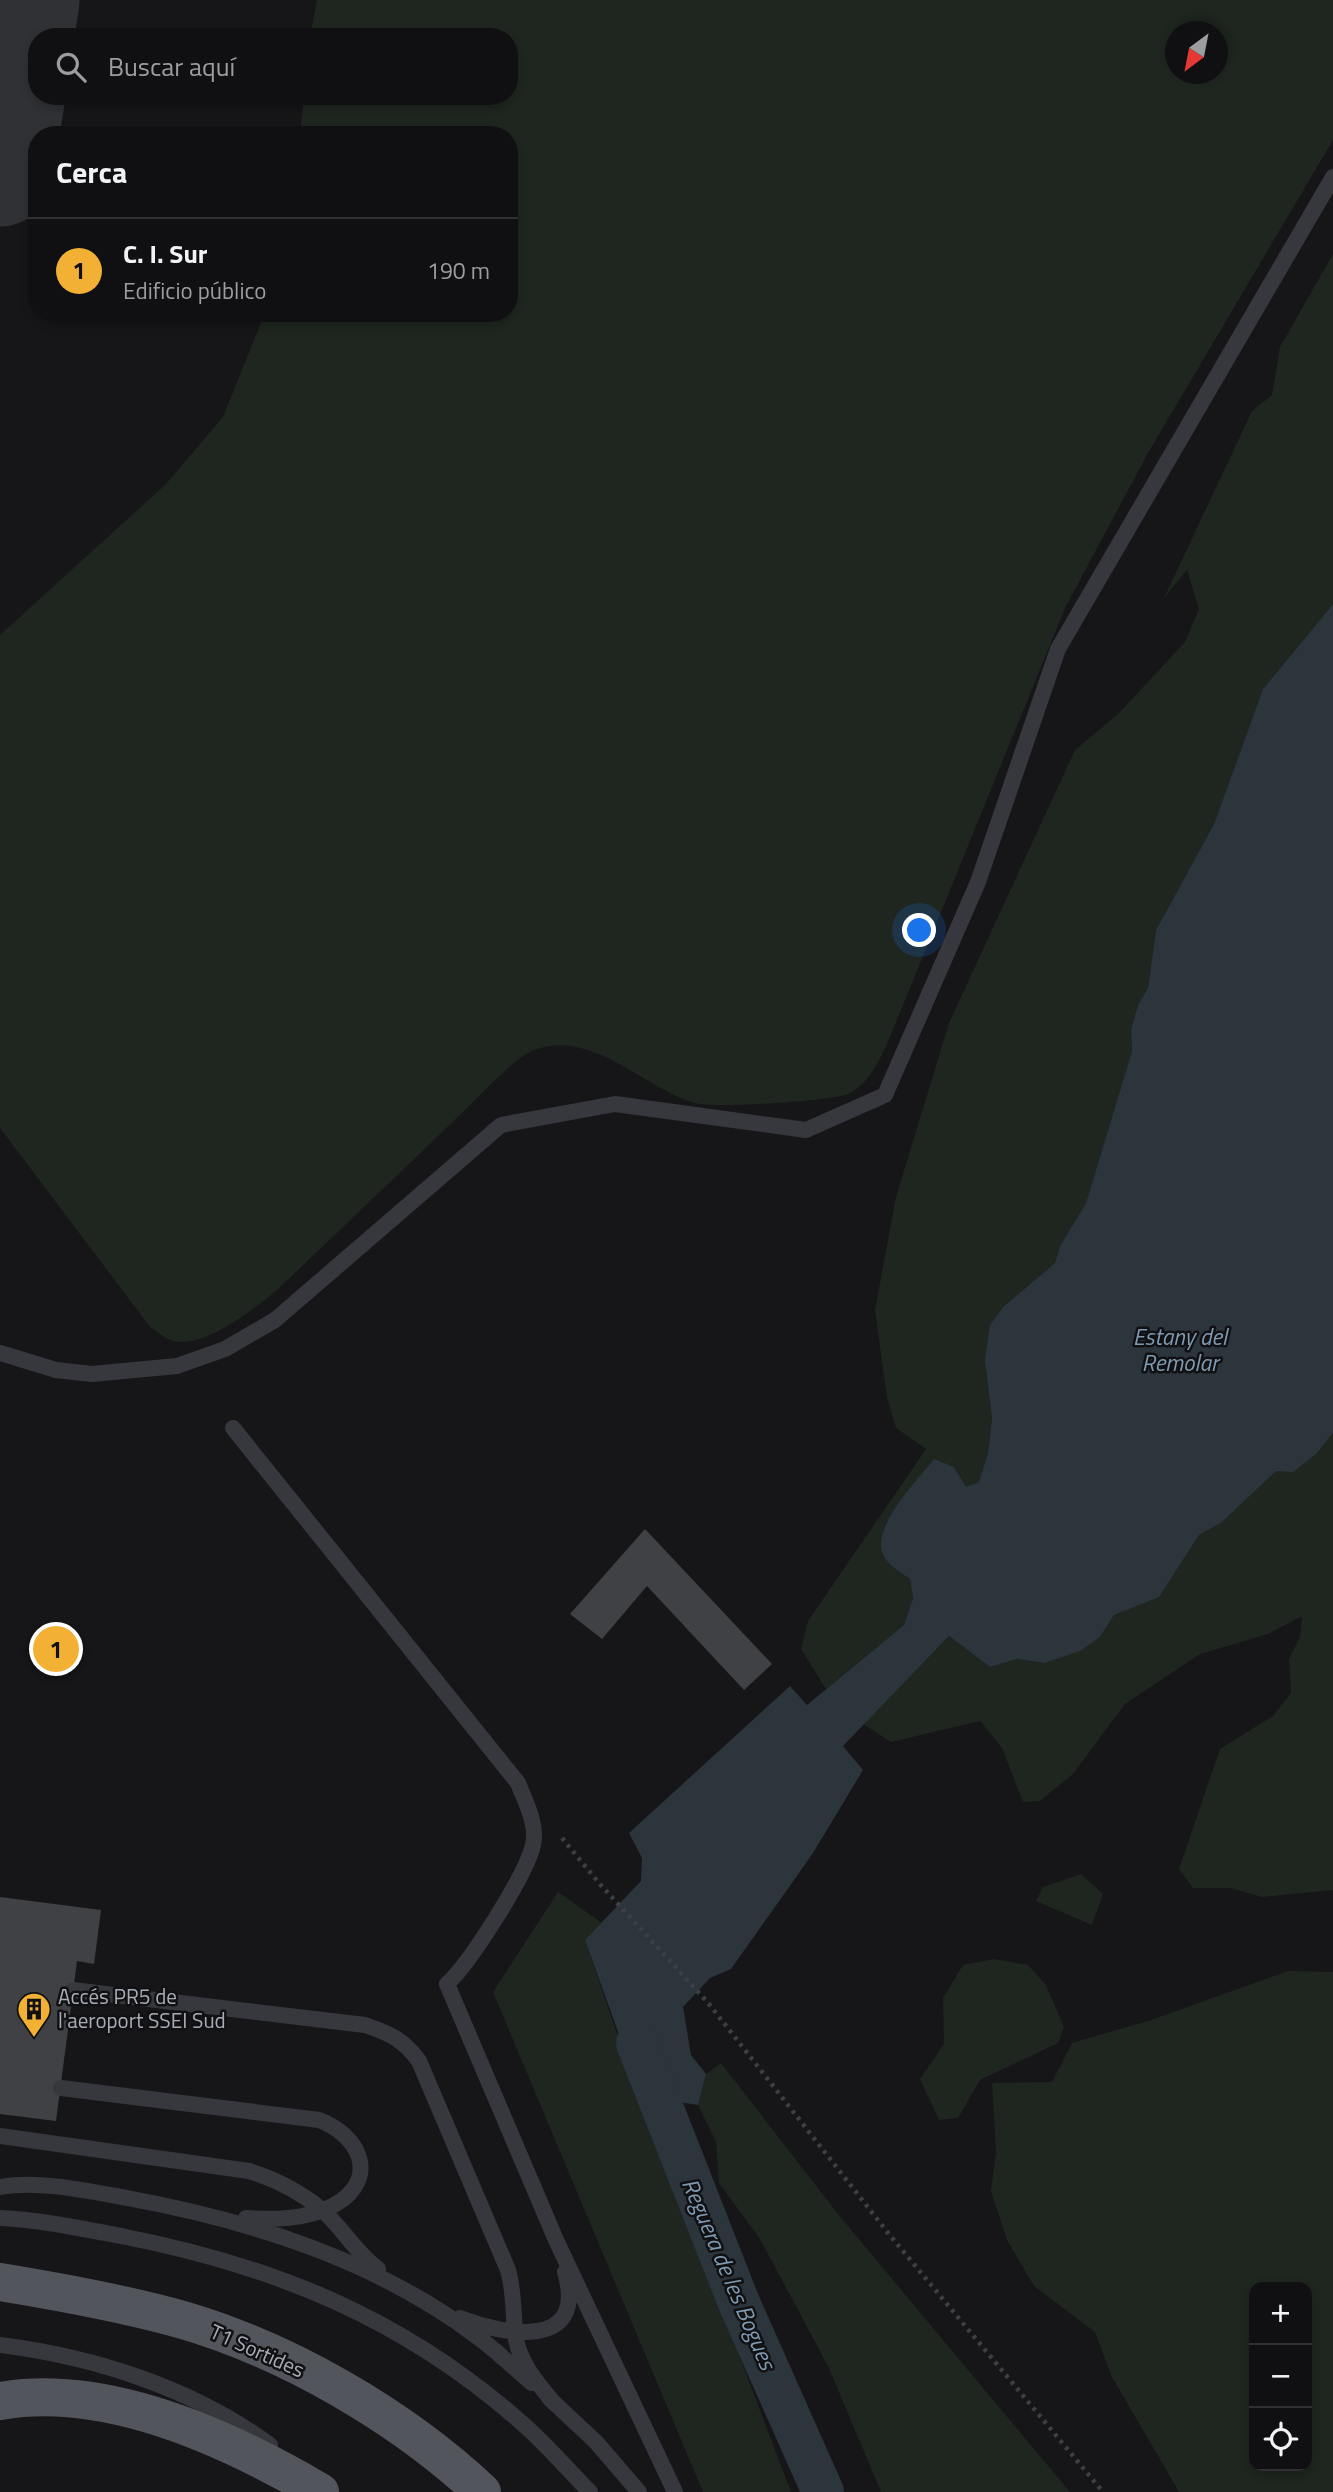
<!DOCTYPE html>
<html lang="es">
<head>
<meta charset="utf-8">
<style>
  body { margin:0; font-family:"Titillium Web",sans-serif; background:#1e1e20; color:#f1f3f6 }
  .controls { position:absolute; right:21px; bottom:21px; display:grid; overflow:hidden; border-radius:14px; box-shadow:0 4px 10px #0003 }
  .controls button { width:63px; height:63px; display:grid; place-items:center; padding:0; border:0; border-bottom:2px solid #303032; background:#101012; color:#f1f3f6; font:35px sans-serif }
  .compass { position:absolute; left:1165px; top:21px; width:63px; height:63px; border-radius:50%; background:#101012; box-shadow:0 4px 10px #0003; rotate:212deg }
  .you { position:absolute; left:920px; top:931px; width:24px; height:24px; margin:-18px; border:5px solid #fff; border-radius:50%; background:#1a73e8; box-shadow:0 0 0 10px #1a73e833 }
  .badge { display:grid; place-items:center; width:46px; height:46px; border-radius:50%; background:#f2b134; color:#111; font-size:23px; font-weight:700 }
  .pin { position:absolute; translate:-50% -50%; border:4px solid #fff; box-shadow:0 2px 7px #0006 }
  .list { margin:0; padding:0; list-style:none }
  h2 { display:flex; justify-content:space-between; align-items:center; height:91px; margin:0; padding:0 28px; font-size:30px }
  h2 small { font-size:23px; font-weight:400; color:#9c9d9f }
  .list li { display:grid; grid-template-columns:46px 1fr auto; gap:21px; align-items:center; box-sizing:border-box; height:105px; padding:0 28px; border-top:2px solid #303032 }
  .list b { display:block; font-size:26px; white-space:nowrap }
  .list p { margin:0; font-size:23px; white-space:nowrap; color:#9c9d9f }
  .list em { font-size:23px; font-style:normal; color:#9c9d9f }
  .icon { flex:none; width:38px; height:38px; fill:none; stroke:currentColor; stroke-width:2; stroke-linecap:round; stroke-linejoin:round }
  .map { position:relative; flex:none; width:1333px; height:2492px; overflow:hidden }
  .search { position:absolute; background:#101012; box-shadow:0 4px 10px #0003; left:28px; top:28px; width:490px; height:77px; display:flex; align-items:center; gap:18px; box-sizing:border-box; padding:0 24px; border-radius:28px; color:#9c9d9f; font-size:26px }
  .panel { position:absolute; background:#101012; box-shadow:0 4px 10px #0003; left:28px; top:126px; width:490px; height:196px; border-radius:28px }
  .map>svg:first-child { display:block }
  .green { fill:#1e261f; fill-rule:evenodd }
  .water { fill:#2c353c }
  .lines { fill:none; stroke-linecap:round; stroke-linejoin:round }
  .canal { stroke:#2c353c; stroke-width:42 }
  .taxiway { stroke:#303135; stroke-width:107 }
  .building { fill:#404145 }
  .path { stroke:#3d3f44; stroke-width:4.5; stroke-dasharray:3.5 5; stroke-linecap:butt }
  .service { stroke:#37383d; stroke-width:16 }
  .primary { stroke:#53555c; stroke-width:38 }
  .labels { text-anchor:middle; stroke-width:5; stroke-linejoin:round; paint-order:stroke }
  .poi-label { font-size:21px; fill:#a8adb8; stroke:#111113; text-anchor:start }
  .street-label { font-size:21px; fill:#a8adb8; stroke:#111113 }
  .water-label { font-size:23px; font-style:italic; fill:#7f9bb3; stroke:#111113 }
</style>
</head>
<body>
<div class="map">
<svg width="1333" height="2492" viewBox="0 0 1333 2492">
  <rect width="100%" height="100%" fill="#161618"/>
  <path class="green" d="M317 0H1333V140L1148 453 1065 608 899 1015C888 1040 876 1081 848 1094 831 1101 713 1109 695 1103 644 1088 591 1028 534 1050 515 1057 478 1098 462 1113 401 1172 340 1230 278 1289 256 1308 204 1349 173 1341 165 1339 157 1331 150 1327L0 1128V635L166 484 223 417 265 313H509V135H300L304 96H509V37H310ZM1176 32H1218V74H1176Z
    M1333 254V604L1263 689 1214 824 1156 930 1148 988 1138 1005 1131 1029 1132 1051 1086 1203 1060 1246 1055 1263 1004 1306 986 1361 992 1418 988 1453 979 1483 966 1488 954 1467 895 1569 910 1579 913 1598 904 1625 826 1689 801 1649 808 1621 926 1449 896 1428 887 1398 875 1310 896 1197 949 1023 1075 750 1118 714 1185 642 1199 609 1187 570 1164 598 1252 411 1272 395 1280 347Z
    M1333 1433V1890L1262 1897 1231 1888H1193L1179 1869 1220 1749 1273 1716 1291 1693 1289 1659 1300 1637 1302 1616 1268 1634 1200 1654 1125 1704 1073 1774 1040 1801 1023 1802 1002 1748 980 1721 891 1742 863 1724 949 1636 990 1667 1017 1659 1044 1663 1100 1637 1114 1615 1159 1596 1199 1535 1221 1523 1276 1470 1317 1453Z
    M1081 1874 1103 1894 1092 1925 1036 1901 1043 1887Z
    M558 1892 602 1923 585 1940 615 2028 791 2492H703L493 1992Z
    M994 1959 1028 1965 1046 1985 1064 2027 1058 2043 980 2080 958 2118 939 2120 920 2079 944 2044 943 1998 963 1965Z
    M1288 1971 1333 1972V2492H1179L1112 2377 1095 2332 1034 2286 1007 2240 991 2191 996 2152 992 2083 1052 2082 1072 2043 1151 2020ZM1254 2287H1307V2466H1254Z
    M721 2063 838 2214 1070 2492H881L828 2366 760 2239 719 2183 716 2142 698 2105 706 2074Z"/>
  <path class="water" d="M1333 604V1433L1317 1453 1293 1472 1276 1471 1221 1523 1199 1535 1159 1597 1114 1615 1100 1637 1080 1651 1044 1663 1017 1659 990 1667 949 1636 843 1746 863 1770 813 1853 731 1969 710 1978 683 2007 691 2055 706 2074 698 2105 641 2096 585 1940 641 1881 642 1858 629 1833 790 1686 807 1705 904 1625 913 1598 910 1579C901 1573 891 1567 885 1558 867 1530 917 1481 934 1459L954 1467 966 1487 979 1482 988 1453 992 1418 985 1360 990 1325 1004 1306 1055 1263 1060 1246 1086 1203 1132 1051 1131 1029 1138 1005 1148 988 1156 930 1214 824 1263 689Z"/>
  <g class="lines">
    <path class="canal" d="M637 2043 739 2303 823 2492"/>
    <path class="taxiway" d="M0 173 26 0"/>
  </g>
  <path class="building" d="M645 1529 772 1664 744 1690 647 1586 602 1639 570 1614Z
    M0 1897 101 1910 94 1964 77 1961 56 2121 0 2114Z"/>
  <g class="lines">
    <path class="path" d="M562 1838 599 1883 709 2004 888 2233 1103 2492"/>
    <path class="service" d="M0 1353 56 1370 92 1374 177 1366 225 1349 275 1320 501 1125 615 1104 806 1130 885 1095 978 882 1058 649 1333 177
      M233 1428 518 1783C525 1801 538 1825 533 1845 526 1875 470 1963 447 1984L556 2240 675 2492
      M73 1990 365 2025C389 2033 404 2040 419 2061L508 2270C514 2291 513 2310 515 2332 517 2360 537 2383 555 2404
      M61 2088 319 2120C359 2135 380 2177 336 2204 311 2219 274 2220 246 2218
      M0 2136 249 2171C275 2179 300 2192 321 2209 342 2227 355 2252 378 2269
      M0 2187C39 2180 88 2191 127 2198 252 2221 376 2260 479 2338 498 2352 514 2368 532 2383
      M0 2218C42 2220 84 2229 126 2237 278 2267 406 2320 523 2424 547 2445 568 2470 590 2492
      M460 2318C503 2335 588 2351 565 2272
      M0 2345C95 2357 192 2388 270 2445
      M549 2398 596 2442 639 2492"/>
    <path class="primary" d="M0 2282C61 2292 123 2303 183 2320 289 2351 402 2417 482 2492
      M0 2401C107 2382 230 2439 320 2492"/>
  </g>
  <defs>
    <symbol id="building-pin" viewBox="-11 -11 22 30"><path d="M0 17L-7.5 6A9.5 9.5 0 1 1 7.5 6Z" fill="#f2b134" stroke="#111113"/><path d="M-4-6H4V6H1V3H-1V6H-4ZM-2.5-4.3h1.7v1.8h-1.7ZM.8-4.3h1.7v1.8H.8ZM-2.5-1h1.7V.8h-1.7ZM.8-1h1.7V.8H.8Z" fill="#111"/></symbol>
  </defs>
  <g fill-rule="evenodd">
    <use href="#building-pin" x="15" y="1990" width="38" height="52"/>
  </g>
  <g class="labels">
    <g class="poi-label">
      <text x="58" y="2004">Accés PR5 de<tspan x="58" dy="24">l'aeroport SSEI Sud</tspan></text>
    </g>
    <g class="street-label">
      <text transform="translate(257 2351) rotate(24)" y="7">T1 Sortides</text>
    </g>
    <g class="water-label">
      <text x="1180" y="1345">Estany del<tspan x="1180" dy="26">Remolar</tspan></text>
      <text transform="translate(729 2274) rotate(67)" y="8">Reguera de les Bogues</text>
    </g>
  </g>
</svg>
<div class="controls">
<button>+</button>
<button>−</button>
<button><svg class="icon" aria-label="locate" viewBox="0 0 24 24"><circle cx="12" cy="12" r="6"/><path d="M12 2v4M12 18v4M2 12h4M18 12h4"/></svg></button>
</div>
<svg class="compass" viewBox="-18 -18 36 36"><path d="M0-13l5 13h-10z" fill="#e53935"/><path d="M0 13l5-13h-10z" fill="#9c9d9f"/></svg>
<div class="you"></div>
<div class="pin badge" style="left:56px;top:1649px">1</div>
<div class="search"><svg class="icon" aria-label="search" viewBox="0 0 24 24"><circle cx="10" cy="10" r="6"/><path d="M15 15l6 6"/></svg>Buscar aquí</div>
<section class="panel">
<h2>Cerca<small></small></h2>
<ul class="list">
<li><span class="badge">1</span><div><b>C. I. Sur</b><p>Edificio público</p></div><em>190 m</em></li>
</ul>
</section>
</div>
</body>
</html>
